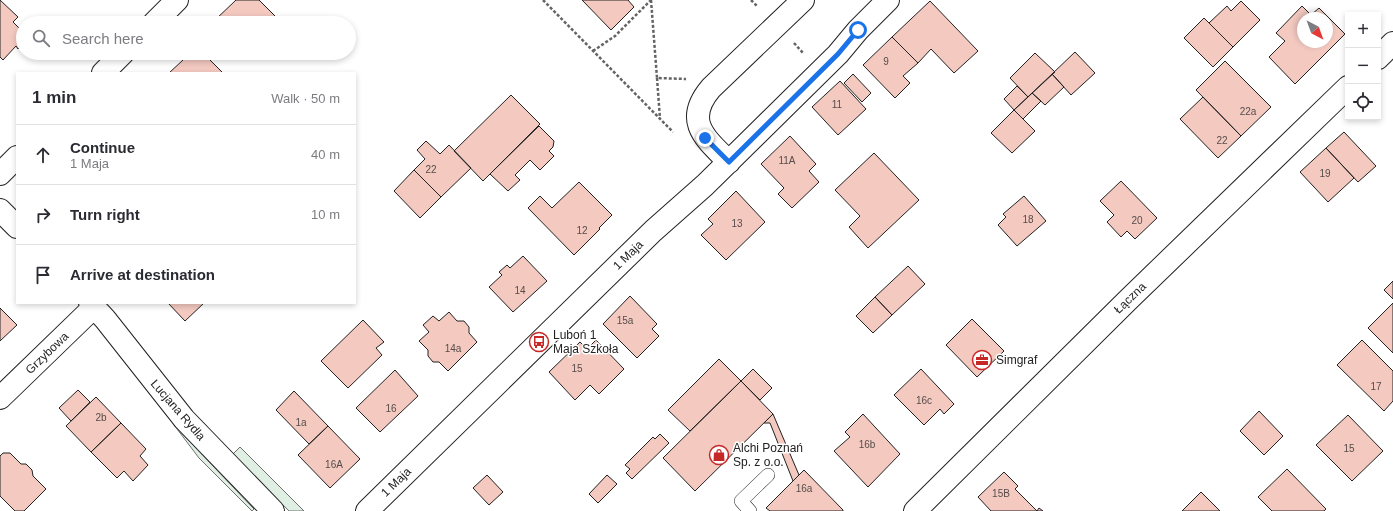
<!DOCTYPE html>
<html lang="en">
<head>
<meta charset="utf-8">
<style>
  body { margin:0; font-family:Helvetica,sans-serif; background:#f7f7f7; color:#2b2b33 }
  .controls { position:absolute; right:12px; top:12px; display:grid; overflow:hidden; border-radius:0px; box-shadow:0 2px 6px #0003 }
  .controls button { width:36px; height:36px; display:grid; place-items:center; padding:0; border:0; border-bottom:1px solid #e1e1e2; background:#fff; color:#2b2b33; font:20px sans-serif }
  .compass { position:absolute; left:1297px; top:12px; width:36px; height:36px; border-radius:50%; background:#fff; box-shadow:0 2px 6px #0003; rotate:139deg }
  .stop { position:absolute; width:12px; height:12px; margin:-9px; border:3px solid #1a73e8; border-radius:50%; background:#fff }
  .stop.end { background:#1a73e8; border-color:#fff; box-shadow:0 1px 4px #0008 }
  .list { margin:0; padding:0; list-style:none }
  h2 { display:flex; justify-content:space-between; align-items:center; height:52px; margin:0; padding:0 16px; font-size:17px }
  h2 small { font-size:13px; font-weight:400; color:#7c7c81 }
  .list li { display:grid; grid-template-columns:26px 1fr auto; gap:12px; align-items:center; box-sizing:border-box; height:60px; padding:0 16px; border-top:1px solid #e1e1e2 }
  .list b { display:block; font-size:15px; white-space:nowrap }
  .list p { margin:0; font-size:13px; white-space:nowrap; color:#7c7c81 }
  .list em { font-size:13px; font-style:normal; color:#7c7c81 }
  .icon { flex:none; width:22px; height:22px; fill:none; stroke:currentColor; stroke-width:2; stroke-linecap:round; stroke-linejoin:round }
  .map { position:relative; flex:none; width:1393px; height:511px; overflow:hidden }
  .search { position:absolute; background:#fff; box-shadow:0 2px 6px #0003; left:16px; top:16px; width:340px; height:44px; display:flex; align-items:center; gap:10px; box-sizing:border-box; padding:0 14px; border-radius:22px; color:#7c7c81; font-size:15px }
  .panel { position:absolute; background:#fff; box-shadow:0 2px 6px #0003; left:16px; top:72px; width:340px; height:232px; border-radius:0px }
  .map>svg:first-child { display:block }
  .green { fill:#e0efe3; stroke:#6f6f6f }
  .building { fill:#f3c9c0; stroke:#222; fill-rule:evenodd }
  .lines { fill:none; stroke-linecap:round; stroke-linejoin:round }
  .service-casing { stroke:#222; stroke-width:14 }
  .minor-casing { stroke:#222; stroke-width:24 }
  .path { stroke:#646464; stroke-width:2.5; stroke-dasharray:3 2; stroke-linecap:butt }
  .service { stroke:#fff; stroke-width:13 }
  .minor { stroke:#fff; stroke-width:22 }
  .route { stroke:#1a73e8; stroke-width:5 }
  .labels { text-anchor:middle; stroke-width:3; stroke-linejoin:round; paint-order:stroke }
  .number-label { font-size:10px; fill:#564c4a }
  .street-label { font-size:12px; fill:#222; stroke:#fff }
  .poi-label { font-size:12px; fill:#222; stroke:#fff; text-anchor:start }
</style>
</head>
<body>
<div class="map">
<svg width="1393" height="511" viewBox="0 0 1393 511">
  <rect width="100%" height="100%" fill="#fff"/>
  <path class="green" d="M174 425 254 509 252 511 199 458Z
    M240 447 304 511H289L233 454Z"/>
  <path class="building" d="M0 0 18 17 13 22 23 32V44L18 49 16 46 3 60 0 57Z
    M236 0H259L280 21 278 23H216L214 21Z
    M582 0H628L634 7 611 30Z
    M930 1 978 51 954 73 931 49 918 63 892 37Z
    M1241 1 1260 20 1233 47 1209 23 1227 6 1231 11Z
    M1302 6 1311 15 1319 8 1345 34 1295 84 1269 57 1285 41 1276 33ZM1303 18H1327V42H1303Z
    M1204 18 1233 47 1213 67 1184 38Z
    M892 37 918 63 903 76 910 83 895 98 863 65Z
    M1075 52 1095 73 1071 95 1052 74Z
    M182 53H203L223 73H169L183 60 179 56Z
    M1035 53 1055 72 1028 97 1010 78Z
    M1225 61 1271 107 1241 136 1196 90Z
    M853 74 871 93 862 102 844 83Z
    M1052 74 1064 87 1045 105 1032 93Z
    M840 81 866 109 838 135 812 107Z
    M1017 86 1028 97 1014 110 1004 99Z
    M1032 93 1041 101 1023 119 1014 110Z
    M511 95 540 124 483 181 454 151Z
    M1203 97 1241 136 1218 158 1180 119Z
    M1014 110 1035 131 1012 153 991 133Z
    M539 126 554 141 553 147 549 151 554 156 540 170 530 160 515 175 520 180 508 191 490 174Z
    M1344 132 1376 166 1358 182 1326 148Z
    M790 136 816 164 809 171 819 182 792 208 778 194 784 188 761 164Z
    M426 141 440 154 449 145 471 168 441 197 414 170 425 159 417 150Z
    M1326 148 1354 178 1328 202 1300 172Z
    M874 153 919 200 868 248 849 227 860 216 835 190Z
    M414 170 441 197 420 218 394 191Z
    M1121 181 1157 218 1135 239 1127 231 1121 237 1107 222 1114 215 1100 201Z
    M579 182 612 215 599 228 600 229 574 255 528 208 540 196 552 208Z
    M736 191 765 222 726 260 701 235 713 224 708 219Z
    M1024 196 1046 221 1017 246 998 225 1006 217 1003 214Z
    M523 256 547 281 513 312 489 287 502 275 499 272 507 265 510 268Z
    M908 266 925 284 892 315 875 297Z
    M1393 281V299L1384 290Z
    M630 296 657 324 652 329 659 336 637 358 603 324Z
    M875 297 892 315 873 333 856 316Z
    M168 303H204L185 321Z
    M1393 303V353L1368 328Z
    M0 308 17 325 0 341Z
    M449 312 457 321H464L469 327V333L477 342 448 371 439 362H433L428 356V350L419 341 429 332 423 325 433 316 439 321Z
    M972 319 1004 351 977 377 946 345Z
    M363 320 384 342 376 348 382 355 348 388 321 361Z
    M596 340 624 369 599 394 590 385 575 400 549 372 580 342 587 349Z
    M1362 340 1393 371V401L1384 411 1337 365Z
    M719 359 741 381 690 431 668 410Z
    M753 369 772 388 760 400 741 381Z
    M921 369 954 404 944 414 940 409 924 425 894 395Z
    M395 370 418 396 380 432 356 408Z
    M741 381 773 414 695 491 663 458Z
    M78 390 90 402 71 421 59 408Z
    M294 391 328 426 309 444 276 410Z
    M96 397 121 423 91 452 66 426Z
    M1259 411 1283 436 1264 455 1240 431Z
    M773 414 799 475 793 481 770 423H764Z
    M863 414 900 454 868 487 834 451 850 437 845 432Z
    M1348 415 1383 451 1352 481 1316 445Z
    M121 423 146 449 140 456 148 465 133 481 124 471 117 478 91 452Z
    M328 426 360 459 330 488 298 455Z
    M660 434 669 443 632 479 626 473 630 469 625 465 653 437 655 439Z
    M3 453H10L21 464H26L32 470 33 476 46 489 24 511H15L0 496V456Z
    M1287 469 1326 509 1324 511H1272L1258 497Z
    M804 470 843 510V511H770L766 508Z
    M1004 472 1018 486 1015 489 1037 511 1039 508 1043 511H991L978 497Z
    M487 475 503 492 489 505 473 488Z
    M607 475 617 484 598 503 589 494Z
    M1201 492 1220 511H1182Z"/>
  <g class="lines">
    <defs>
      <path id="service" d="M750 511 741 501 768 475"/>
      <path id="minor" d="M154 23 177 0
        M1378 58 1393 43
        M103 73 123 53
        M729 162C705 138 683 121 711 88L803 0
        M0 174 17 157
        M0 210 17 227
        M90 303 105 319 184 419 273 511
        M0 398 94 307
        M367 511 653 231 705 185 838 54 858 30 888 0
        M915 511 1129 299 1348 87"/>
    </defs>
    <use href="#service" class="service-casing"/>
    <use href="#minor" class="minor-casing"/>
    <path class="path" d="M543 0 673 132
      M651 0 657 78 686 79
      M751 0 758 7
      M794 43 803 53
      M593 51 615 36 651 0
      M657 78 660 119"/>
    <use href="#service" class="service"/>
    <use href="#minor" class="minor"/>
  </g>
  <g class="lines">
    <path class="route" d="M705 138 729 162 838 54 858 30"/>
  </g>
  <defs>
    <symbol id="bus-ring" viewBox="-11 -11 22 22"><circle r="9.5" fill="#fff" stroke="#c62828" stroke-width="1.5"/><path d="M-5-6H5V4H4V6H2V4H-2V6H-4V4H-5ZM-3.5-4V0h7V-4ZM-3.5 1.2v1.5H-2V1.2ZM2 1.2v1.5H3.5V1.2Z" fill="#c62828"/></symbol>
    <symbol id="office-ring" viewBox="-11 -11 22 22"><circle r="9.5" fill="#fff" stroke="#c62828" stroke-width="1.5"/><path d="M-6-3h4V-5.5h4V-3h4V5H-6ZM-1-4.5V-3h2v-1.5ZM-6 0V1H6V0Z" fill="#c62828"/></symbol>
    <symbol id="shop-ring" viewBox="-11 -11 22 22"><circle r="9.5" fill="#fff" stroke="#c62828" stroke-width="1.5"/><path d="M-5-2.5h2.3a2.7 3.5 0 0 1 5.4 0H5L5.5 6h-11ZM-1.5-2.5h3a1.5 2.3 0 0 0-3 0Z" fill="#c62828"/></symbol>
  </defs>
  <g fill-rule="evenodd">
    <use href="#bus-ring" x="528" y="331" width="22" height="22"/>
    <use href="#office-ring" x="971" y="349" width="22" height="22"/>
    <use href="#shop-ring" x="708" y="444" width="22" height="22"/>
  </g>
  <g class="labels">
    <g class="number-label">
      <text x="886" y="65">9</text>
      <text x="837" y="108">11</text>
      <text x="1248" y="115">22a</text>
      <text x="1222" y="144">22</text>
      <text x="787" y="164">11A</text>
      <text x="431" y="173">22</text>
      <text x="1325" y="177">19</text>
      <text x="1028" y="223">18</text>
      <text x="1137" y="224">20</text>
      <text x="737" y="227">13</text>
      <text x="582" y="234">12</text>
      <text x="520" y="294">14</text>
      <text x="625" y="324">15a</text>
      <text x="453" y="352">14a</text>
      <text x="577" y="372">15</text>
      <text x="1376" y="390">17</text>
      <text x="924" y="404">16c</text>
      <text x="391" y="412">16</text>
      <text x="101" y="421">2b</text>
      <text x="301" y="426">1a</text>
      <text x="867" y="448">16b</text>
      <text x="1349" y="452">15</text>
      <text x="334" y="468">16A</text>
      <text x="804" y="492">16a</text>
      <text x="1001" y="497">15B</text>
    </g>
    <g class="street-label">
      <text transform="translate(628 255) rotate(-44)" y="4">1 Maja</text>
      <text transform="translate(1130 298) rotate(-44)" y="4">Łączna</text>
      <text transform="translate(47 353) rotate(-44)" y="4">Grzybowa</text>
      <text transform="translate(178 410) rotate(49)" y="4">Lucjana Rydla</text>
      <text transform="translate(396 482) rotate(-44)" y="4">1 Maja</text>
    </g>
    <g class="poi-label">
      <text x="553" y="339">Luboń 1<tspan x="553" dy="14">Maja Szkoła</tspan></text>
      <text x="996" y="364">Simgraf</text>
      <text x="733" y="452">Alchi Poznań<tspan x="733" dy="14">Sp. z o.o.</tspan></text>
    </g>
  </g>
</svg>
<div class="controls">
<button>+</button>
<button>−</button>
<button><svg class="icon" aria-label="locate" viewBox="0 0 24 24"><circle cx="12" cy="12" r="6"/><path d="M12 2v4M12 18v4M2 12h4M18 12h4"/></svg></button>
</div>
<svg class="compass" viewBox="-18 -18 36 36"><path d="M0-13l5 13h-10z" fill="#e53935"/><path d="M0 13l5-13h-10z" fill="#7c7c81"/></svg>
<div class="stop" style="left:858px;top:30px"></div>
<div class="stop end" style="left:705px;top:138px"></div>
<div class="search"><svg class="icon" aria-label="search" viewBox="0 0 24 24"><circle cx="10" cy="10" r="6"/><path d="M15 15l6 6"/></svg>Search here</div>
<section class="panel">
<h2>1 min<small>Walk · 50 m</small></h2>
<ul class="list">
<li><svg class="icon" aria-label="ahead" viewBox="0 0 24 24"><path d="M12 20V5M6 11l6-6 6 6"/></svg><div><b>Continue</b><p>1 Maja</p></div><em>40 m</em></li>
<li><svg class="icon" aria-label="right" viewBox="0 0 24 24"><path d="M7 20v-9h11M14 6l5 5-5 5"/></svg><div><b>Turn right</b></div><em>10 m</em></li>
<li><svg class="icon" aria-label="arrive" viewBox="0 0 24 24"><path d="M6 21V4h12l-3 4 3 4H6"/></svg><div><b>Arrive at destination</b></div></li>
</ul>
</section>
</div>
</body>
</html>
